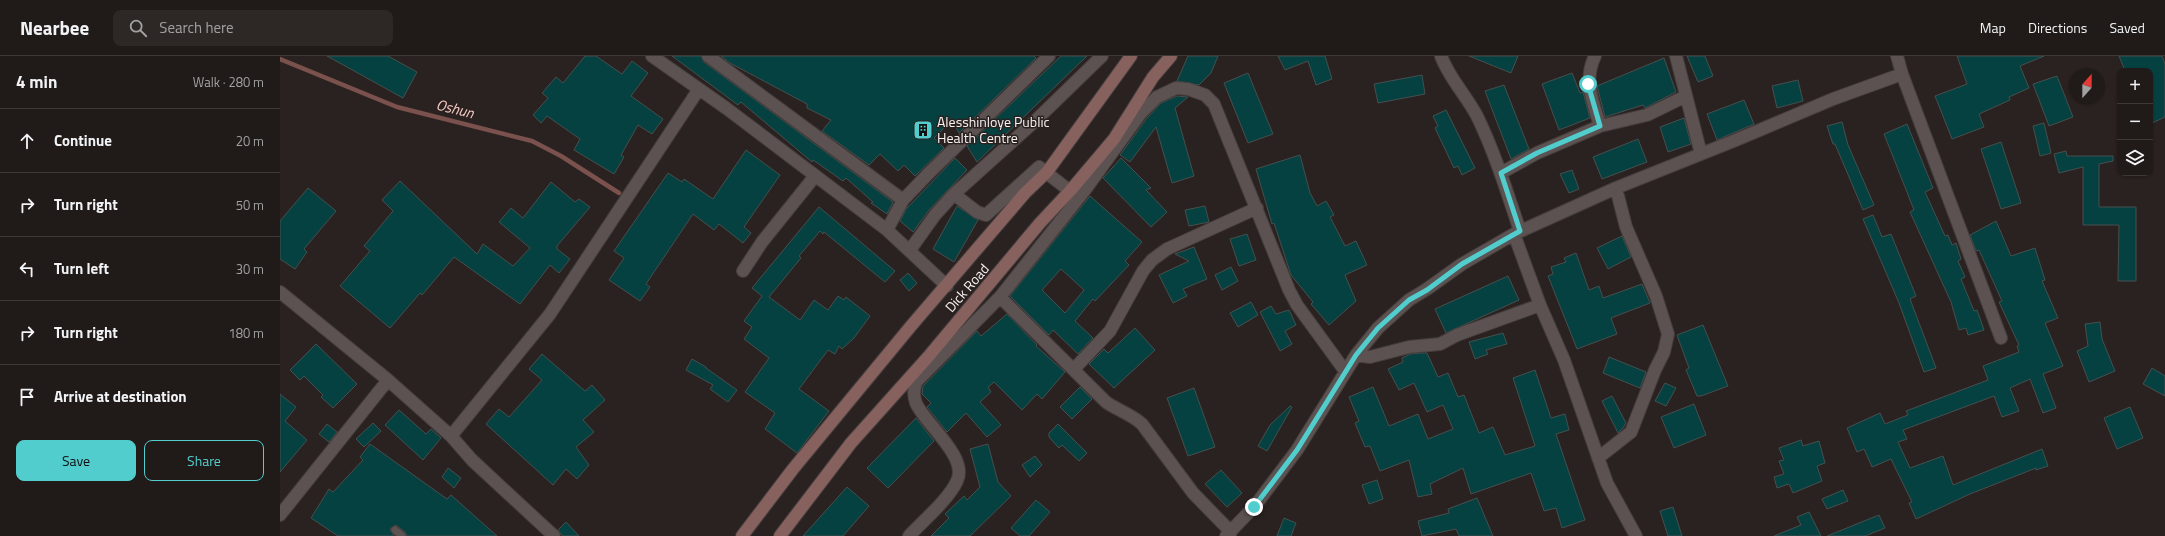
<!DOCTYPE html>
<html lang="en">
<head>
<meta charset="utf-8">
<style>
  body { margin:0; font-family:"Titillium Web",sans-serif; background:#2d2725; color:#f1f3f6 }
  .controls { position:absolute; right:12px; top:12px; display:grid; overflow:hidden; border-radius:8px; box-shadow:0 1px 3px #0004 }
  .controls button { width:36px; height:36px; display:grid; place-items:center; padding:0; border:0; border-bottom:1px solid #3d3837; background:#201a18; color:#f1f3f6; font:20px sans-serif }
  .compass { position:absolute; left:1789px; top:12px; width:36px; height:36px; border-radius:50%; background:#201a18; box-shadow:0 1px 3px #0004; rotate:21deg }
  .stop { position:absolute; width:12px; height:12px; margin:-9px; border:3px solid #52cdcd; border-radius:50%; background:#fff }
  .stop.end { background:#52cdcd; border-color:#fff; box-shadow:0 1px 4px #0008 }
  .list { margin:0; padding:0; list-style:none }
  h2 { display:flex; justify-content:space-between; align-items:center; height:52px; margin:0; padding:0 16px; font-size:17px }
  h2 small { font-size:13px; font-weight:400; color:#a2a1a2 }
  .list li { display:grid; grid-template-columns:26px 1fr auto; gap:12px; align-items:center; box-sizing:border-box; height:64px; padding:0 16px; border-top:1px solid #3d3837 }
  .list b { display:block; font-size:15px; white-space:nowrap }
  .list em { font-size:13px; font-style:normal; color:#a2a1a2 }
  .actions { display:flex; gap:8px; padding:12px 16px }
  .actions a { flex:1; padding:9px 0; border:1px solid #52cdcd; border-radius:8px; text-align:center; font-size:14px; color:#52cdcd }
  .actions .main { background:#52cdcd; color:#111 }
  .icon { flex:none; width:22px; height:22px; fill:none; stroke:currentColor; stroke-width:2; stroke-linecap:round; stroke-linejoin:round }
  .map { position:relative; flex:none; width:1885px; height:480px; overflow:hidden }
  header { display:flex; align-items:center; gap:24px; box-sizing:border-box; height:56px; padding:0 20px; background:#201a18; border-bottom:1px solid #3d3837 }
  header strong { font-size:19px }
  nav { display:flex; gap:22px; margin-inline-start:auto; font-size:14px }
  .search { width:280px; height:36px; background:#2d2725; display:flex; align-items:center; gap:10px; box-sizing:border-box; padding:0 14px; border-radius:8px; color:#a2a1a2; font-size:15px }
  main { display:flex }
  aside { flex:1; background:#201a18 }
  .map>svg:first-child { display:block }
  .lines { fill:none; stroke-linecap:round; stroke-linejoin:round }
  .stream { stroke:#7a514c; stroke-width:4.5 }
  .building { fill:#064141; stroke:#454f4e; fill-rule:evenodd }
  .lane-casing { stroke:#453e3d; stroke-width:9 }
  .street-casing { stroke:#453e3d; stroke-width:14 }
  .secondary-casing { stroke:#453e3d; stroke-width:14 }
  .lane { stroke:#5b5251; stroke-width:7 }
  .street { stroke:#5b5251; stroke-width:12 }
  .secondary { stroke:#86615d; stroke-width:12 }
  .route { stroke:#52cdcd; stroke-width:5 }
  .labels { text-anchor:middle; stroke-width:3; stroke-linejoin:round; paint-order:stroke }
  .poi-label { font-size:14px; fill:#f8f3f2; stroke:#2a2220; text-anchor:start }
  .street-label { font-size:14px; fill:#f8f3f2; stroke:#2a2220 }
  .water-label { font-size:15px; font-style:italic; fill:#f6c9c3; stroke:#2a2220 }
</style>
</head>
<body>
<header>
<strong>Nearbee</strong>
<div class="search"><svg class="icon" aria-label="search" viewBox="0 0 24 24"><circle cx="10" cy="10" r="6"/><path d="M15 15l6 6"/></svg>Search here</div>
<nav><a>Map</a><a>Directions</a><a>Saved</a></nav>
</header>
<main>
<aside>
<h2>4 min<small>Walk · 280 m</small></h2>
<ul class="list">
<li><svg class="icon" aria-label="ahead" viewBox="0 0 24 24"><path d="M12 20V5M6 11l6-6 6 6"/></svg><div><b>Continue</b></div><em>20 m</em></li>
<li><svg class="icon" aria-label="right" viewBox="0 0 24 24"><path d="M7 20v-9h11M14 6l5 5-5 5"/></svg><div><b>Turn right</b></div><em>50 m</em></li>
<li><svg class="icon" aria-label="left" viewBox="0 0 24 24"><path d="M17 20v-9H6M10 6l-5 5 5 5"/></svg><div><b>Turn left</b></div><em>30 m</em></li>
<li><svg class="icon" aria-label="right" viewBox="0 0 24 24"><path d="M7 20v-9h11M14 6l5 5-5 5"/></svg><div><b>Turn right</b></div><em>180 m</em></li>
<li><svg class="icon" aria-label="arrive" viewBox="0 0 24 24"><path d="M6 21V4h12l-3 4 3 4H6"/></svg><div><b>Arrive at destination</b></div></li>
</ul>
<div class="actions"><a class="main">Save</a><a>Share</a></div>
</aside>
<div class="map">
<svg width="1885" height="480" viewBox="0 0 1885 480">
  <rect width="100%" height="100%" fill="#2a2220"/>
  <g class="lines">
    <path class="stream" d="M0 3 117 51 252 85 281 100 339 137"/>
  </g>
  <path class="building" d="M47 0H108L137 16 123 42Z
    M305 0H316L342 18 352 5 368 17 351 40 383 63 372 78 358 69 341 99 344 101 334 118 294 94 300 83 267 60 261 67 253 59 268 42 262 37 276 21 283 27Z
    M392 0H421L424 6 613 146 607 158 591 147 593 146 566 122 563 125 533 104 532 106 461 46 458 49Z
    M441 0H754L756 2 679 77 672 64 654 82 664 92 635 120 624 109 618 115 600 98 589 109 542 75 551 64 527 52V48L450 7Z
    M781 0H807L697 106 687 90Z
    M908 0H938L931 17 919 29 897 25Z
    M998 0H1045L1052 23 1036 29 1028 5 1005 14Z
    M1189 0H1238L1231 17Z
    M1407 0H1425L1433 20 1418 26Z
    M1677 0H1764L1740 10 1749 32 1729 41 1730 44 1699 58 1704 71 1672 83 1655 40 1687 28Z
    M1839 0H1882L1885 8V61L1870 68V15H1845Z
    M1384 2 1396 36 1365 52 1363 49 1325 61 1317 30Z
    M968 17 993 78 968 87 944 27Z
    M1292 17 1300 37 1303 36 1310 62 1279 74 1262 28Z
    M1142 19 1145 38 1098 47 1094 28Z
    M1777 20 1793 61 1769 70 1753 28Z
    M1518 24 1523 45 1497 52 1492 30Z
    M1224 29 1249 93 1231 103 1205 35Z
    M897 40 908 41 895 52 914 120 892 127 876 71 850 106 840 99 867 62 881 47Z
    M1464 44 1474 68 1437 84 1427 58Z
    M1166 54 1195 112 1182 119 1178 110 1174 112 1155 72 1158 70 1153 60Z
    M1404 62 1411 88 1388 96 1380 71Z
    M1562 66 1568 89 1594 149 1583 154 1555 88H1553L1547 70Z
    M1764 67 1771 97 1760 100 1753 70Z
    M1627 68 1653 132 1645 136 1665 180 1668 179 1672 189 1676 187 1681 203 1678 205 1685 221 1681 223 1694 255 1697 254 1704 274 1688 279 1686 272 1679 274 1671 246 1630 156 1634 154 1604 78Z
    M1358 83 1367 106 1322 123 1313 101Z
    M1721 86 1741 147 1721 153 1701 93Z
    M466 94 500 119 464 171 471 177 463 187 439 168 434 174 413 158 366 228 370 231 360 245 329 224 344 202 334 195 388 117 402 126 404 123 433 143Z
    M1786 95 1787 100H1833V105L1819 108V151H1856V225H1838L1839 169H1803V111L1779 117 1774 98Z
    M1020 99 1030 137 1037 150 1046 145 1054 159 1050 161 1065 190 1076 185 1087 209 1065 219 1076 245 1049 269 1031 248 1033 246 1011 219 994 167 992 168 976 113Z
    M675 102 687 114 649 154 633 176 620 165 626 153Z
    M841 102 871 132 866 134 887 156 871 171 823 122Z
    M1292 114 1299 133 1289 137 1280 118Z
    M120 125 197 198 203 188 233 210 250 192 219 166 231 152 243 162 271 126 295 146 299 143 310 151 277 190V193L290 203 279 217 270 209 240 248 174 201 142 239 140 237 110 272 60 230 90 195 84 190 113 155 102 144Z
    M28 132 56 155 24 193 27 196 15 213 0 203V165Z
    M810 140 862 186 845 205 849 209 815 245 813 243 795 265 813 282 798 298 773 274 769 279 730 240ZM781 213 804 234 785 257 762 234Z
    M677 150 698 164 674 206 653 193Z
    M925 150 929 166 909 170 905 154Z
    M539 151 615 215 605 226 544 176 543 178 540 175 519 200 521 202 489 241 520 264 534 244 548 254 558 240 564 244 566 241 590 260 574 282 562 293 559 290 555 298 548 294 519 333 549 355 517 397 485 373 495 357 465 336 489 302 464 283 472 271 464 265 482 240 472 232Z
    M1593 159 1602 181 1611 178 1636 240 1630 243 1656 312 1644 316 1619 247 1583 163Z
    M1716 165 1731 200 1755 192 1765 224 1762 225 1778 262 1765 267 1783 310 1763 318 1776 352 1763 357 1750 323 1730 332 1739 355 1722 361 1714 340 1623 374 1627 383 1618 386 1630 412 1663 400 1673 429 1762 393 1768 410 1756 414V412L1690 438 1636 463 1629 447 1632 446 1611 403 1592 411 1584 393 1577 396 1567 372 1600 357 1605 368 1628 359 1626 355 1708 324 1703 310 1739 296 1737 290 1739 289 1719 246 1722 245 1699 194 1696 195 1690 179Z
    M967 178 976 204 959 210 950 183Z
    M1342 180 1351 201 1328 213 1317 192Z
    M914 191 927 223 903 233 907 240 893 247 879 219 909 205 895 198Z
    M1296 197 1309 234 1319 230 1323 242 1362 228 1370 247 1331 262 1337 278 1297 293 1268 220 1273 218 1271 211 1286 206 1284 202Z
    M951 211 958 225 942 234 935 219Z
    M628 217 637 227 629 235 620 224Z
    M1228 220 1239 244 1166 277 1155 253Z
    M971 246 978 259 958 271 950 257Z
    M991 250 996 258 1009 254 1016 269 1005 275 1012 288 1000 295 980 256Z
    M727 258 757 289 756 290 785 316 762 343 757 338 742 354 714 326 708 331 711 336 700 346 721 369 707 381 686 357 667 376 647 351 651 347 642 338 643 330 697 275 701 280Z
    M1820 266 1822 283 1835 315 1809 326 1797 295 1808 290 1805 268Z
    M1423 269 1448 330 1421 340H1417L1406 314 1409 312 1397 279Z
    M855 272 875 294 834 332 809 308 824 293 828 297Z
    M1223 277 1227 288 1206 294 1208 298 1195 303 1189 286Z
    M36 288 77 328 53 352 41 341 43 339 24 320 20 324 10 314Z
    M1140 297H1147L1158 321 1168 317 1178 341 1184 339 1199 377 1213 371 1225 399 1255 390 1233 322 1255 314 1271 362 1285 358 1289 374 1276 378 1305 464 1282 472 1276 452 1264 455 1251 417 1191 438 1183 412 1150 428 1152 438 1138 441 1129 404 1100 415 1090 390 1085 391 1075 367 1079 365 1069 341 1093 331 1109 370 1138 358 1148 383 1173 373 1163 349 1147 356 1134 327 1119 334 1108 313 1123 306 1122 302 1130 298Z
    M262 298 305 335 312 329 325 344 303 364 314 376 296 391 309 409 297 423 286 413 273 429 206 368 219 353 229 361 262 324 249 313Z
    M1329 301 1366 316 1360 332 1323 317Z
    M412 303 426 311V312L457 334 448 346 430 333 433 329 406 314Z
    M1872 312 1885 320V340L1863 328Z
    M1385 327 1396 332 1386 350 1375 345Z
    M800 331 812 343 792 363 780 351Z
    M914 332 935 391 908 400 887 342Z
    M0 338 16 351 5 365 27 384 0 416Z
    M1332 340 1346 367 1343 372 1338 377 1322 345Z
    M1414 348 1426 379 1394 392 1381 361Z
    M1010 350 1012 351 987 395 978 390 990 369Z
    M1850 351 1863 382 1837 393 1824 362Z
    M119 354 146 378 151 373 161 382 143 404 105 369Z
    M636 362 654 385 608 432 587 412Z
    M93 367 101 375 84 391 76 383Z
    M47 368 57 376 49 386 39 378Z
    M778 368 807 397 799 405 782 389 779 392 769 381V377Z
    M1521 384 1523 390 1539 385 1545 407 1537 410 1542 425 1513 437 1509 428 1497 432 1494 421 1504 418 1499 405 1504 404 1499 392Z
    M90 388 167 443 171 439 217 480H127L125 476 116 469 110 473 114 480H58L31 462 49 433 53 436 83 404 80 401Z
    M708 388 718 426 731 440 690 480H651L669 462 665 458 684 440 687 444 700 431 690 393Z
    M755 400 762 409 750 421 742 409Z
    M168 412 181 422 174 432 162 421Z
    M941 414 962 437 947 451 925 428Z
    M1097 424 1103 443 1089 448 1082 429Z
    M567 431 589 450 563 480H523Z
    M1563 434 1568 445 1547 453 1542 443Z
    M1197 442 1213 480H1179L1176 473 1142 480 1138 465 1169 457 1168 453Z
    M756 444 770 456 749 480H740L731 472Z
    M1393 451 1402 480H1388L1380 455Z
    M1529 456 1541 480H1494L1521 469 1517 461Z
    M1599 459 1605 472 1585 480H1547Z
    M1004 462 1016 467 1011 480H997Z
    M286 466 299 480H283L281 478 278 474Z"/>
  <g class="lines">
    <defs>
      <path id="lane" d="M115 474 122 480"/>
      <path id="street" d="M372 0 446 52 607 174 667 230
        M428 0 623 144
        M1161 0C1169 22 1186 39 1197 60 1215 97 1227 136 1240 175
        M1315 0C1303 24 1313 46 1320 70
        M1396 0 1421 98
        M1617 0 1622 18 1721 282
        M1221 117 1257 97 1320 70 1367 59 1406 40
        M674 138 697 156 706 159 759 111 790 135
        M607 174 623 144 649 117 769 0
        M1234 178 1260 249 1284 304 1327 427 1356 480
        M630 194 655 159 674 138 754 66 822 0
        M463 215 482 186 535 120
        M0 236 108 324 171 380 192 404 274 480
        M720 241 826 346C837 354 851 358 862 368L913 437 951 476
        M1076 299 1090 301 1129 291 1160 288 1177 279 1260 249
        M794 313 830 275 863 215 872 204 887 193 977 152
        M171 380 270 258 419 33
        M1318 402 1351 376 1375 314 1384 296 1388 278 1376 240 1346 171 1336 132
        M0 459 108 324
        M629 480C642 466 669 443 677 425 689 401 644 367 636 347 633 339 634 334 636 326L720 241 805 134 861 57 877 41 896 32 908 33 925 39 934 48 1009 234 1017 249 1065 315
        M946 480 974 451 1017 394 1076 299 1098 272 1129 244 1147 233 1182 208 1234 178 1336 132 1456 84 1553 43 1622 18"/>
      <path id="secondary" d="M462 480 513 413 631 270 745 137 767 116 851 0
        M500 480 571 387 648 301 760 167 790 135 834 83 873 21 891 0"/>
    </defs>
    <use href="#lane" class="lane-casing"/>
    <use href="#street" class="street-casing"/>
    <use href="#secondary" class="secondary-casing"/>
    <use href="#lane" class="lane"/>
    <use href="#street" class="street"/>
    <use href="#secondary" class="secondary"/>
  </g>
  <g class="lines">
    <path class="route" d="M974 451 1017 394 1076 299 1098 272 1129 244 1147 234 1182 208 1240 175 1221 117 1257 97 1320 70 1308 28"/>
  </g>
  <defs>
    <symbol id="building-square" viewBox="-11 -11 22 22"><rect x="-9" y="-9" width="18" height="18" rx="4" fill="#52cdcd" stroke="#2a2220"/><path d="M-4-6H4V6H1V3H-1V6H-4ZM-2.5-4.3h1.7v1.8h-1.7ZM.8-4.3h1.7v1.8H.8ZM-2.5-1h1.7V.8h-1.7ZM.8-1h1.7V.8H.8Z" fill="#111"/></symbol>
  </defs>
  <g fill-rule="evenodd">
    <use href="#building-square" x="632" y="63" width="22" height="22"/>
  </g>
  <g class="labels">
    <g class="poi-label">
      <text x="657" y="71">Alesshinloye Public<tspan x="657" dy="16">Health Centre</tspan></text>
    </g>
    <g class="street-label">
      <text transform="translate(687 232) rotate(-49)" y="5">Dick Road</text>
    </g>
    <g class="water-label">
      <text transform="translate(175 53) rotate(14)" y="5">Oshun</text>
    </g>
  </g>
</svg>
<div class="controls">
<button>+</button>
<button>−</button>
<button><svg class="icon" aria-label="layers" viewBox="0 0 24 24"><path d="M12 4l9 5-9 5-9-5zM3 14l9 5 9-5"/></svg></button>
</div>
<svg class="compass" viewBox="-18 -18 36 36"><path d="M0-13l5 13h-10z" fill="#e53935"/><path d="M0 13l5-13h-10z" fill="#a2a1a2"/></svg>
<div class="stop" style="left:1308px;top:28px"></div>
<div class="stop end" style="left:974px;top:451px"></div>
</div>
</main>
</body>
</html>
